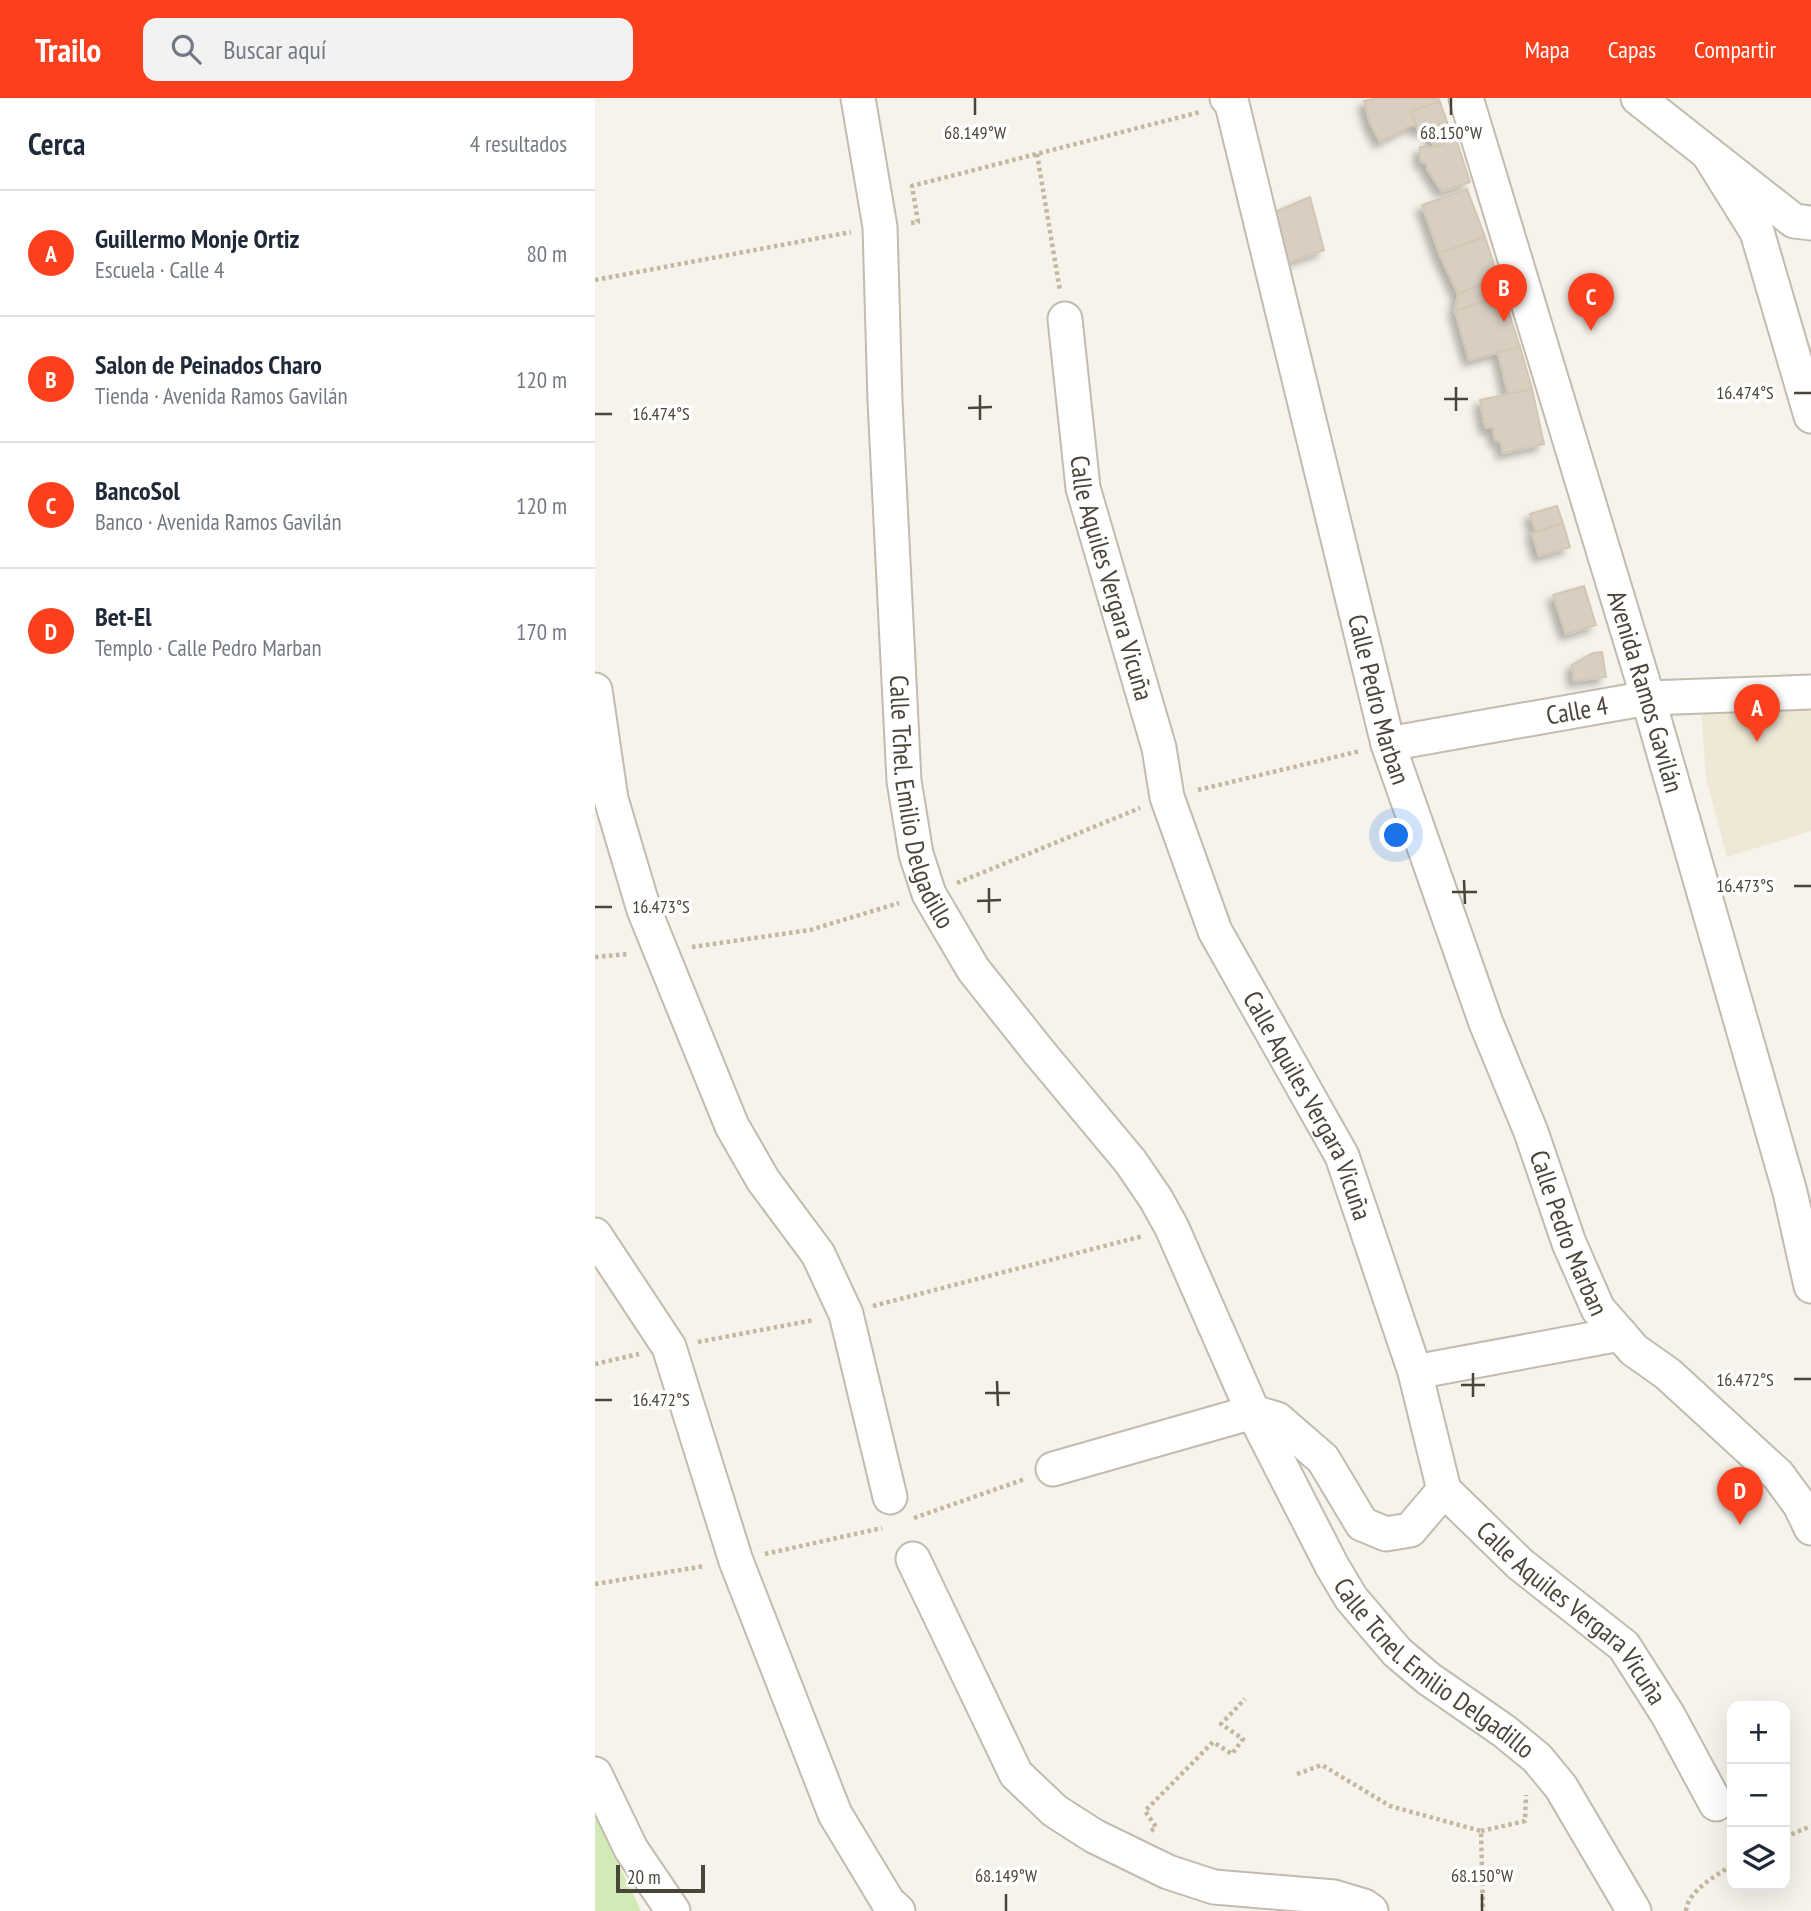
<!DOCTYPE html>
<html lang="es">
<head>
<meta charset="utf-8">
<style>
  body { margin:0; font-family:"PT Sans Narrow",sans-serif; background:#f2f2f3; color:#1f2937 }
  .controls { position:absolute; right:21px; bottom:21px; display:grid; overflow:hidden; border-radius:14px; box-shadow:0 7px 28px #0002 }
  .controls button { width:63px; height:63px; display:grid; place-items:center; padding:0; border:0; border-bottom:2px solid #e0e1e3; background:#fff; color:#1f2937; font:35px sans-serif }
  .scale { position:absolute; left:21px; bottom:18px; width:89px; box-sizing:border-box; padding-left:7px; border:4px solid #4b4439; border-top:0; font-size:19px; line-height:24px; white-space:nowrap; color:#4b4439; -webkit-text-stroke:5px #fff; paint-order:stroke }
  .you { position:absolute; left:802px; top:738px; width:24px; height:24px; margin:-18px; border:5px solid #fff; border-radius:50%; background:#1a73e8; box-shadow:0 0 0 10px #1a73e833 }
  .badge { display:grid; place-items:center; width:46px; height:46px; border-radius:50%; background:#fc3f1d; color:#fff; font-size:23px; font-weight:700 }
  .pin { position:absolute; translate:-50% -58px; filter:drop-shadow(0 2px 4px #0008) }
  .pin::after { content:''; position:absolute; top:37px; width:24px; height:21px; background:inherit; clip-path:polygon(0 0,100% 0,50% 100%) }
  .list { margin:0; padding:0; list-style:none }
  h2 { display:flex; justify-content:space-between; align-items:center; height:91px; margin:0; padding:0 28px; font-size:30px }
  h2 small { font-size:23px; font-weight:400; color:#747a83 }
  .list li { display:grid; grid-template-columns:46px 1fr auto; gap:21px; align-items:center; box-sizing:border-box; height:126px; padding:0 28px; border-top:2px solid #e0e1e3 }
  .list b { display:block; font-size:26px; white-space:nowrap }
  .list p { margin:0; font-size:23px; white-space:nowrap; color:#747a83 }
  .list em { font-size:23px; font-style:normal; color:#747a83 }
  .icon { flex:none; width:38px; height:38px; fill:none; stroke:currentColor; stroke-width:2; stroke-linecap:round; stroke-linejoin:round }
  .map { position:relative; flex:none; width:1216px; height:1813px; overflow:hidden }
  header { display:flex; align-items:center; gap:42px; box-sizing:border-box; height:98px; padding:0 35px; background:#fc3f1d; color:#fff }
  header strong { font-size:33px }
  nav { display:flex; gap:38px; margin-inline-start:auto; font-size:24px }
  .search { width:490px; height:63px; background:#f2f2f3; display:flex; align-items:center; gap:18px; box-sizing:border-box; padding:0 24px; border-radius:14px; color:#747a83; font-size:26px }
  main { display:flex }
  aside { flex:1; background:#fff }
  .map>svg:first-child { display:block }
  .education { fill:#efe8d6 }
  .green { fill:#d2eab5 }
  .building { fill:#d8cfc1; stroke:#d3c7b4; stroke-width:2; filter:url(#shadow) }
  .lines { fill:none; stroke-linecap:round; stroke-linejoin:round }
  .minor-casing { stroke:#c2bbae; stroke-width:37 }
  .path { stroke:#c4b79f; stroke-width:4.5; stroke-dasharray:3.5 3.5; stroke-linecap:butt }
  .minor { stroke:#fff; stroke-width:33 }
  .ticks { fill:none; stroke:#4b4439; stroke-width:2.5 }
  .labels { text-anchor:middle; stroke-width:7; stroke-linejoin:round; paint-order:stroke }
  .street-label { font-size:26px; fill:#4b4439; stroke:#fff }
  .ticks-label { font-size:18px; text-anchor:middle; fill:#4b4439; stroke:#fff; stroke-width:7; stroke-linejoin:round; paint-order:stroke }
</style>
</head>
<body>
<header>
<strong>Trailo</strong>
<div class="search"><svg class="icon" aria-label="search" viewBox="0 0 24 24"><circle cx="10" cy="10" r="6"/><path d="M15 15l6 6"/></svg>Buscar aquí</div>
<nav><a>Mapa</a><a>Capas</a><a>Compartir</a></nav>
</header>
<main>
<aside>
<h2>Cerca<small>4 resultados</small></h2>
<ul class="list">
<li><span class="badge">A</span><div><b>Guillermo Monje Ortiz</b><p>Escuela · Calle 4</p></div><em>80 m</em></li>
<li><span class="badge">B</span><div><b>Salon de Peinados Charo</b><p>Tienda · Avenida Ramos Gavilán</p></div><em>120 m</em></li>
<li><span class="badge">C</span><div><b>BancoSol</b><p>Banco · Avenida Ramos Gavilán</p></div><em>120 m</em></li>
<li><span class="badge">D</span><div><b>Bet-El</b><p>Templo · Calle Pedro Marban</p></div><em>170 m</em></li>
</ul>
</aside>
<div class="map">
<svg width="1216" height="1813" viewBox="0 0 1216 1813">
  <defs>
    <filter id="shadow"><feDropShadow dx="-6" dy="6" stdDeviation="3.5" flood-color="#0004"/></filter>
  </defs>
  <rect width="100%" height="100%" fill="#f6f3ec"/>
  <path class="education" d="M1216 599V733L1132 759 1111 680 1106 607Z"/>
  <path class="green" d="M0 1716 46 1813H0Z"/>
  <path class="building" d="M782 0H843L845 4 816 13 821 28H815L785 44 775 25 769 3Z
    M845 4 852 24 823 33 816 13Z
    M852 24 858 42 839 49 833 30Z
    M861 41 875 84 847 93 832 71V66L825 63V49H839Z
    M872 91 890 139 844 155 827 107Z
    M715 99 729 152 693 164 680 114Z
    M890 139 903 179 863 196 844 155Z
    M903 179 908 197 860 213 863 196Z
    M908 197 925 249 874 262 860 213Z
    M925 249 937 291 913 296 903 254Z
    M937 291 949 346 908 355 906 344 900 342 898 330H891L889 325 885 302Z
    M962 408 968 425 941 434 935 416Z
    M968 425 975 449 944 458 937 435Z
    M989 488 1001 527 971 536 958 497Z
    M1007 554 1011 579 979 583 977 567 998 555Z"/>
  <g class="lines">
    <defs>
      <g id="minor">
        <path id="s1" d="M263 0 285 129 290 303 309 683 321 756 334 796 378 871 444 954 535 1063 561 1101 577 1130 658 1314 737 1468 756 1500 802 1554 834 1581 909 1633 942 1660 966 1689 1039 1813"/>
        <path id="s2" d="M632 0 637 6 793 646 891 925 936 1034 974 1145 1003 1211 1025 1236 1039 1252 1073 1276 1183 1377 1205 1407 1216 1430"/>
        <path id="s3" d="M871 0 1053 600 1195 1094 1216 1188"/>
        <path d="M1043 0 1199 123 1216 125"/>
        <path d="M1114 57 1162 134 1216 318"/>
        <path id="s4" d="M470 221 488 390 564 650 572 699 620 833 747 1058 820 1274 849 1392 925 1466 1029 1548 1073 1617 1121 1706"/>
        <path d="M0 592 16 701 49 812 137 1028 168 1082 223 1156 251 1216 295 1399"/>
        <path id="s5" d="M793 646 1053 600 1216 594"/>
        <path d="M0 1137 74 1249 141 1463 240 1716 293 1804 303 1813"/>
        <path d="M820 1274 1025 1236"/>
        <path d="M458 1371 658 1314 682 1321 728 1361 767 1426 791 1436 815 1432 849 1392"/>
        <path d="M318 1461 421 1676 460 1713 499 1738 573 1774 619 1789 739 1799 769 1808 776 1813"/>
        <path d="M0 1676 36 1751 78 1813"/>
      </g>
    </defs>
    <use href="#minor" class="minor-casing"/>
    <path class="path" d="M442 56 465 193
      M316 125 323 124 317 88 605 14
      M0 182 256 134
      M603 692 765 653
      M362 785 545 710
      M97 849 215 832 304 805
      M0 859 33 856
      M278 1208 548 1138
      M103 1244 219 1222
      M0 1266 44 1256
      M319 1420 430 1381
      M170 1456 287 1430
      M0 1486 110 1468
      M702 1676 727 1667 795 1708 886 1733 888 1813
      M556 1733 561 1729 550 1713 618 1644 637 1656 648 1641 626 1626 650 1601
      M886 1733 930 1723 931 1697
      M1190 1739 1216 1728
      M1091 1813C1093 1792 1121 1778 1137 1767"/>
    <use href="#minor" class="minor"/>
  </g>
  <path class="ticks" d="M380 0V17M856 0V17M861 289V313M1199 295H1216M385 297V322M849 301H873M373 310 397 309M0 316H17M869 782 870 806M1199 788H1216M394 790V815M857 794H882M382 803 406 802M0 809H17M878 1275V1299M1199 1281H1216M402 1283 403 1308M866 1287H890M390 1295H415M0 1302H17M411 1796V1813M887 1796V1813"/>
  <g class="labels">
    <g class="street-label">
      <text dy="9" stroke="none"><textPath href="#s4" startOffset="264">Calle Aquiles Vergara Vicuña</textPath></text>
      <text dy="9" stroke="none"><textPath href="#s3" startOffset="620">Avenida Ramos Gavilán</textPath></text>
      <text dy="9" stroke="none"><textPath href="#s2" startOffset="621">Calle Pedro Marban</textPath></text>
      <text dy="9" stroke="none"><textPath href="#s5" startOffset="192">Calle 4</textPath></text>
      <text dy="9" stroke="none"><textPath href="#s1" startOffset="709">Calle Tchel. Emilio Delgadillo</textPath></text>
      <text dy="9" stroke="none"><textPath href="#s4" startOffset="831">Calle Aquiles Vergara Vicuña</textPath></text>
      <text dy="9" stroke="none"><textPath href="#s2" startOffset="1188">Calle Pedro Marban</textPath></text>
      <text dy="9" stroke="none"><textPath href="#s4" startOffset="1419">Calle Aquiles Vergara Vicuña</textPath></text>
      <text dy="9" stroke="none"><textPath href="#s1" startOffset="1736">Calle Tcnel. Emilio Delgadillo</textPath></text>
    </g>
  </g>
  <g class="ticks-label">
    <text x="380" y="41">68.149°W</text>
    <text x="856" y="41">68.150°W</text>
    <text x="1150" y="301">16.474°S</text>
    <text x="66" y="322">16.474°S</text>
    <text x="1150" y="794">16.473°S</text>
    <text x="66" y="815">16.473°S</text>
    <text x="1150" y="1288">16.472°S</text>
    <text x="66" y="1308">16.472°S</text>
    <text x="411" y="1784">68.149°W</text>
    <text x="887" y="1784">68.150°W</text>
  </g>
</svg>
<div class="controls">
<button>+</button>
<button>−</button>
<button><svg class="icon" aria-label="layers" viewBox="0 0 24 24"><path d="M12 4l9 5-9 5-9-5zM3 14l9 5 9-5"/></svg></button>
</div>
<div class="scale">20 m</div>
<div class="you"></div>
<div class="pin badge" style="left:1162px;top:644px">A</div>
<div class="pin badge" style="left:909px;top:224px">B</div>
<div class="pin badge" style="left:996px;top:233px">C</div>
<div class="pin badge" style="left:1145px;top:1427px">D</div>
</div>
</main>
</body>
</html>
